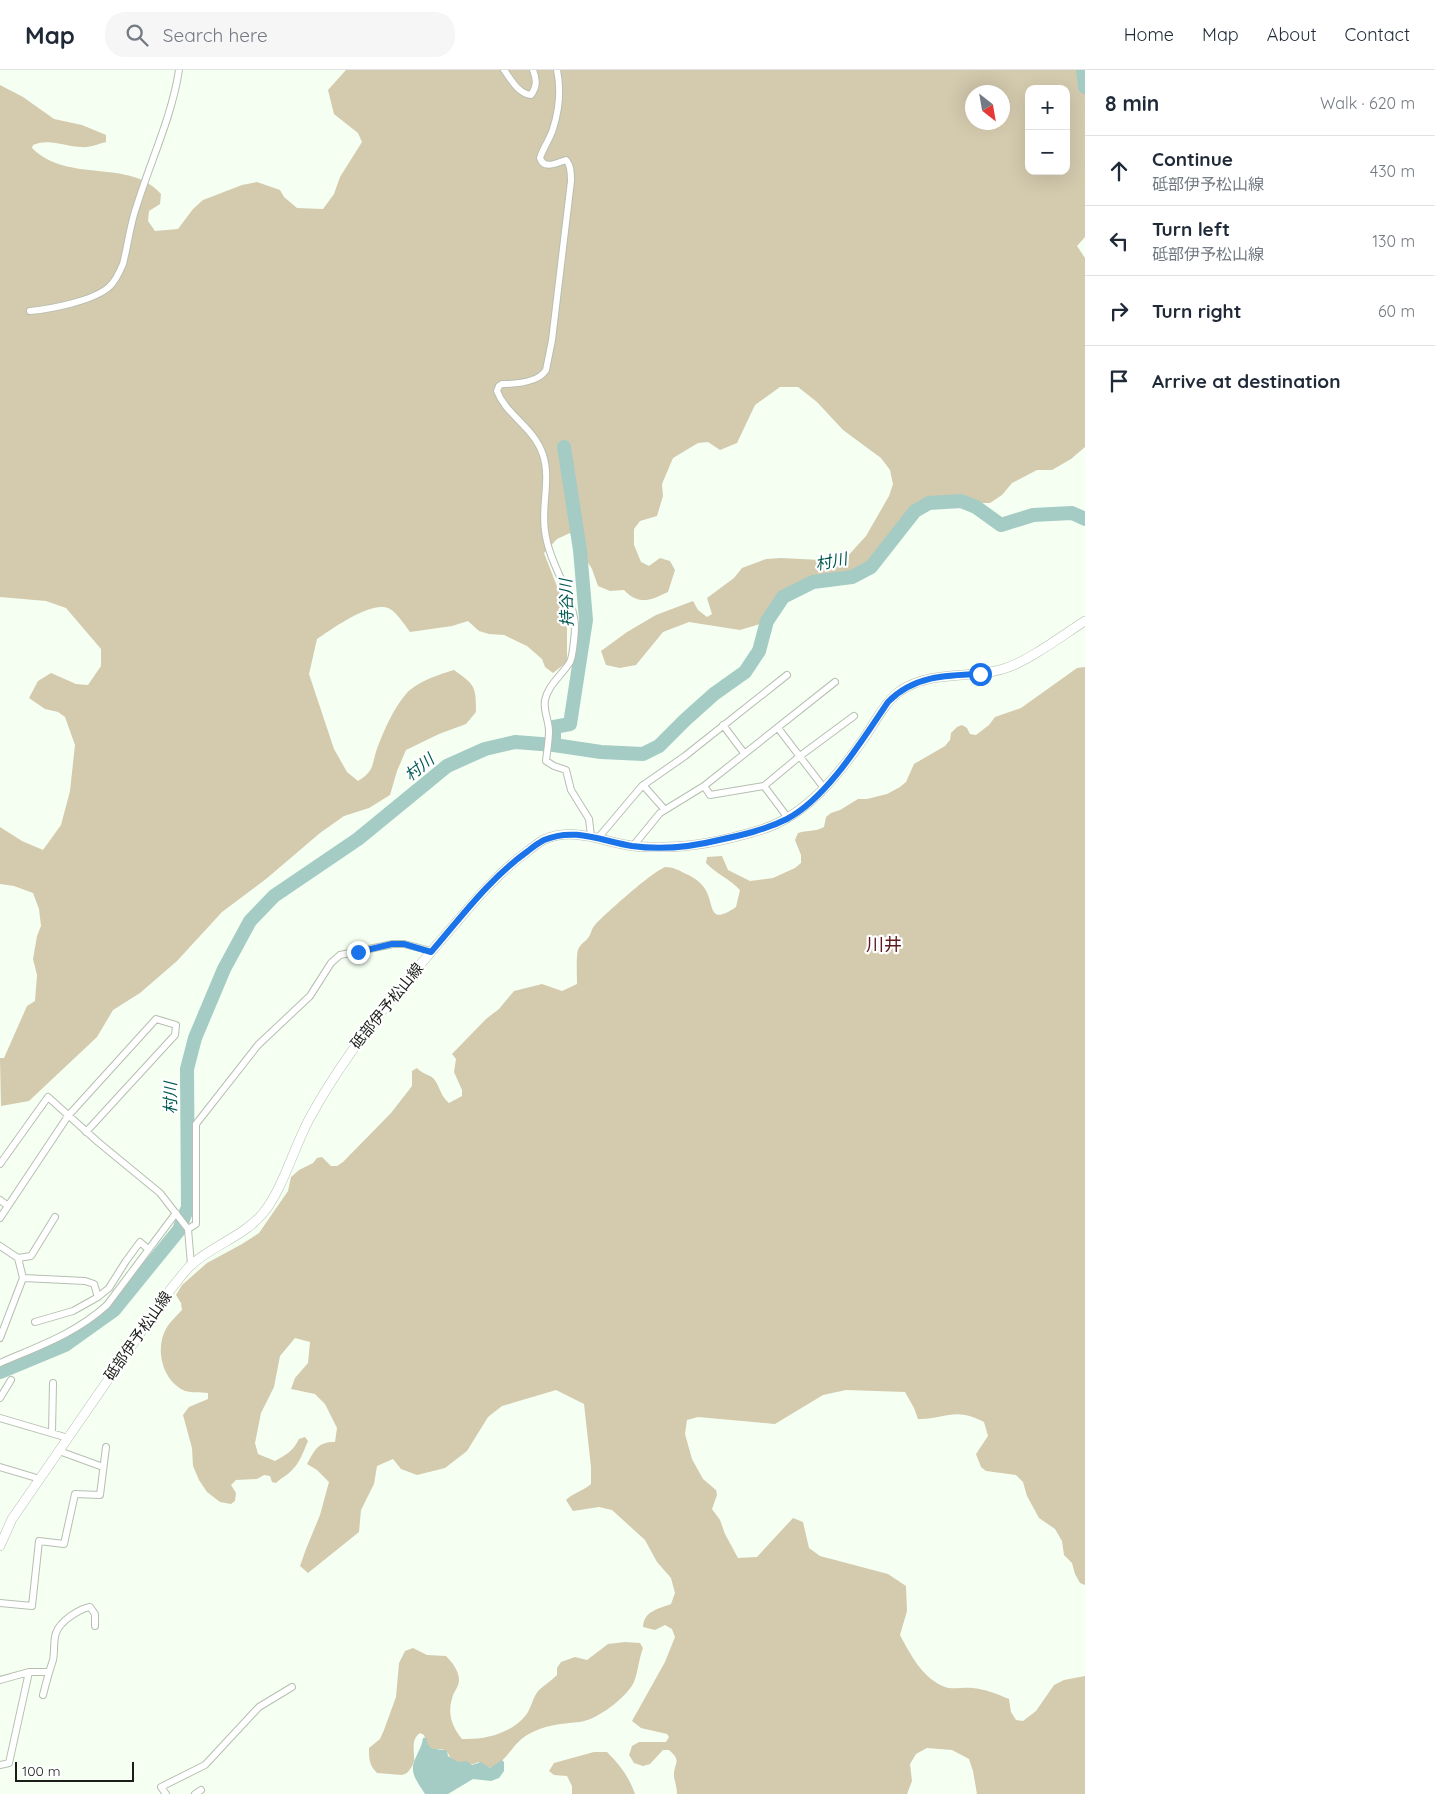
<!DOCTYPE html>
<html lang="en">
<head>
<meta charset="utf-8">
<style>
  body { margin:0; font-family:Quicksand,"Noto Sans JP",sans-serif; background:#f6f6f7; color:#1f2937 }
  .controls { position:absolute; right:15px; top:15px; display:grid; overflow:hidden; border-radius:10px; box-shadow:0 5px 20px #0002 }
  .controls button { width:45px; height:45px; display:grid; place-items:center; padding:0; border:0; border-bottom:1px solid #e0e1e3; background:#fff; color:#1f2937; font:25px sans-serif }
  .compass { position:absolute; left:965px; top:15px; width:45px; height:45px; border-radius:50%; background:#fff; box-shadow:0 5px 20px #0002; rotate:149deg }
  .scale { position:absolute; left:15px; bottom:12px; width:119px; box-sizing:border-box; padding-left:5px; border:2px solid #1a1d18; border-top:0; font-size:14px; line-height:18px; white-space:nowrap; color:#1a1d18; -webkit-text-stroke:4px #fff; paint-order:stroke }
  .stop { position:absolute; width:15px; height:15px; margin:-11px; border:4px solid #1a73e8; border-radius:50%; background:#fff }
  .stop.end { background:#1a73e8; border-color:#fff; box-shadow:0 1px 5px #0008 }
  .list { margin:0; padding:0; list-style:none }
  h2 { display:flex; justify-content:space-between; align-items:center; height:65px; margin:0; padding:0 20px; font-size:21px }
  h2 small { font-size:16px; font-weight:400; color:#747a83 }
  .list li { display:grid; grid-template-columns:32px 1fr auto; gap:15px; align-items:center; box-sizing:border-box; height:70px; padding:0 20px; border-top:1px solid #e0e1e3 }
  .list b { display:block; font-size:19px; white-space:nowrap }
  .list p { margin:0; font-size:16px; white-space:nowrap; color:#747a83 }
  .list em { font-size:16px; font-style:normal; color:#747a83 }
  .icon { flex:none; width:28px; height:28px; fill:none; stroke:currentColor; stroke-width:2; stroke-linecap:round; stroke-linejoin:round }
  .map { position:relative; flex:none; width:1085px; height:1724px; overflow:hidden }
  header { display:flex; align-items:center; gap:30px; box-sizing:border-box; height:70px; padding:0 25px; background:#fff; border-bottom:1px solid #e0e1e3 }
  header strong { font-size:24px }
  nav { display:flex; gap:28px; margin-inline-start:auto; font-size:18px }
  .search { width:350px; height:45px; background:#f6f6f7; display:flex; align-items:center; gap:12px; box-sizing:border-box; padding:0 18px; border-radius:20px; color:#747a83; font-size:19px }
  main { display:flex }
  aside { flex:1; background:#fff }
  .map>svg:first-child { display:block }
  .green { fill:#d4caae; fill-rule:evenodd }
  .water { fill:#a4ccc5 }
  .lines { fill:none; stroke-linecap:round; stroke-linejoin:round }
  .river { stroke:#a4ccc5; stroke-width:14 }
  .street-casing { stroke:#b6bfb2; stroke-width:8 }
  .secondary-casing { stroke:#b6bfb2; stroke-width:10 }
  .street { stroke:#fff; stroke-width:6 }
  .secondary { stroke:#fff; stroke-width:9 }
  .route { stroke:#1a73e8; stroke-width:6 }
  .labels { text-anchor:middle; stroke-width:4.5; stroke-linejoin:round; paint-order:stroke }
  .street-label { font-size:15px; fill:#1a1d18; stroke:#fff }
  .water-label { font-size:16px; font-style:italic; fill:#025a52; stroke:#fff }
  .quarter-label { font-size:18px; fill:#5e191e; stroke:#fff }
</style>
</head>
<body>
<header>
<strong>Map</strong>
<div class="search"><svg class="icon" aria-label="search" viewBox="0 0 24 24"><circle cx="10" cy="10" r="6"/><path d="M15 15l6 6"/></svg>Search here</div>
<nav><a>Home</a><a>Map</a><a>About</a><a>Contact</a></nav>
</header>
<main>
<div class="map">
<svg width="1085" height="1724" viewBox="0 0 1085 1724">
  <rect width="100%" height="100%" fill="#f5fff2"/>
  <path class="green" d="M346 0H1085V167L1077 176 1085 188V377L1071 389 1052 400H1037L1012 413 1002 425 990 433H978L961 425 928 428 912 435 884 470 867 495 848 504 815 508 776 530 770 540 760 554 740 560 689 552 663 562 636 595 620 598 606 595 601 581 627 562 656 545 693 531 698 540 707 547 712 544 707 528 734 508 742 498 766 489 781 488 821 490 846 488 866 466 889 426 893 414 890 400 881 388 843 360 817 332 798 317H780L755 335 737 373 720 380 708 372 698 373 673 388 662 414 663 426 657 446 640 451 634 459V475L641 492 649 496 660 488 670 491 675 500 668 522C651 530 639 536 624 520L610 521 598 516 592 499 570 463 557 469 544 483 560 524 567 552V592L553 603 545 597 542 589 527 576 504 565 489 564 479 561 468 551 452 556 410 562C405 555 397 543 390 539 373 529 332 559 317 569L309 604 334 679 347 702 358 711C376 700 371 694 378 676 385 658 394 638 406 624 416 612 440 604 454 600 475 615 476 616 476 642L466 654 439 664 406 680 397 701 390 725 369 738 344 746 320 763 266 809 222 842 177 891 140 923 113 940 97 967 29 1031 1 1036 0 988H4L27 936 35 931 37 905 33 889 37 866 41 856 39 839 33 823 14 816 0 814V757L22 771 43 780 61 755 70 721 75 675 65 647 58 642 45 639 29 628 38 611 51 603 76 614 88 615 101 596V579L66 538 46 531 0 527V15L23 27 54 49 82 55 106 65V72C98 74 89 78 82 77 65 77 50 68 33 75L32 78C67 114 131 88 161 124L160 134 149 141 148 151 155 161 178 159 193 139 203 130 242 115 257 112 280 120 284 127 297 138 323 139 334 124 340 107 362 72 358 63 334 44 328 20ZM1029 19H1066V101H1029ZM972 22H1002V52H972Z
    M1085 597V1515L1080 1513 1075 1504 1072 1493 1064 1485 1062 1471 1055 1459 1039 1448 1027 1426 1023 1412 1016 1405 986 1401 981 1397 976 1384 988 1366 984 1352C978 1349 971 1346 965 1345 950 1342 934 1350 918 1349L914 1338 905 1322 846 1320 823 1325 775 1354 698 1347 687 1350 685 1364 692 1389 703 1409 716 1420 717 1425 712 1439 720 1450 725 1464 738 1488 757 1487 793 1448 803 1452 809 1478 820 1486 888 1504 906 1516 907 1541 900 1565C910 1584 923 1609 945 1617 952 1620 964 1617 972 1618 985 1619 997 1624 1009 1629L1011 1642 1016 1650 1023 1651 1036 1641 1054 1615 1064 1610 1085 1606V1724H977L973 1701 969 1689 952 1680 927 1678 916 1684 910 1694 912 1711 907 1724H677C677 1718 675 1712 674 1707 673 1693 683 1692 669 1680H663L650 1694 643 1696 634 1693 629 1685 632 1676 639 1672H666L669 1667 667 1664 641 1658 632 1651 665 1592 675 1567 672 1559 665 1555 655 1560 643 1557C644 1541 658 1539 671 1534L675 1523 671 1508 657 1492 645 1470 612 1440 599 1437 573 1441 566 1430C573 1423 583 1421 591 1414V1397L584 1334 556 1320 502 1336 488 1347 467 1381 445 1398 417 1405 401 1399 393 1389 377 1396 374 1414 361 1440 359 1462 308 1503 300 1496 306 1479 320 1445 329 1412 317 1400 307 1394C315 1380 317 1372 335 1372L337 1358 325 1334 315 1324 291 1319 295 1308 308 1293 310 1272 295 1268 280 1286 274 1317 261 1343 255 1373 258 1384 275 1391C286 1385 293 1381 299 1369L305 1367 308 1371C304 1380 300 1393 292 1400 288 1405 281 1408 276 1413L272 1412 270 1406 264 1405 257 1409 236 1410 231 1415 236 1423 235 1431 231 1434 220 1432 207 1422 199 1410 193 1396 192 1378 183 1345 189 1337 208 1329V1323C201 1322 192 1323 185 1321 162 1311 154 1278 167 1257 171 1251 177 1245 182 1240L181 1233 176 1225 182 1215 207 1193 242 1174 259 1163 288 1121 291 1107 299 1100 313 1093 317 1088 322 1087 331 1096H337L343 1092 391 1043 412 1016V1001L417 998C422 1004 429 1004 434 1009 440 1017 441 1027 449 1033L462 1026V1020L454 1002 456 989 452 984 486 949 499 939 514 921 542 914 562 921 577 914C577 906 576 886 578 880 580 874 585 872 588 868 591 865 591 859 595 855 604 845 655 799 666 797 672 797 679 800 684 803 693 807 700 811 705 819 715 834 707 857 736 837L740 820C730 809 716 804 706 793L707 787 722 786 728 800 750 811 773 808 795 798 801 793V785L795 770 798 763C808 760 815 762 824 757L826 747 831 743 840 740 858 729H867L887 724 900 717 906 712 914 694 945 676 950 670 951 663 957 657 962 655 967 658 970 664 976 665 989 655 995 647 1021 638 1077 598Z
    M625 1572 640 1573 643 1578C639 1588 638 1602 634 1612 627 1627 596 1651 579 1652 560 1654 544 1655 527 1665 512 1674 507 1692 490 1698L478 1692C469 1698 451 1693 448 1683L442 1679H432L427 1675 424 1665 420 1663C410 1670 415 1682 414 1691 413 1696 410 1699 407 1703L402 1705 377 1703C369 1695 369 1689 369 1678L380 1669 384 1660 396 1627 399 1593 405 1581 413 1578 427 1585 446 1586C452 1592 459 1601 459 1610 459 1615 455 1621 453 1625 447 1643 451 1655 462 1669 484 1670 511 1664 526 1645 532 1637 532 1628 539 1620 544 1615 551 1611 557 1605V1598L561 1592 575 1587 587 1590 608 1574Z
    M594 1682H607C620 1695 629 1707 635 1724H572V1716L567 1706 554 1705 549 1701 554 1693Z"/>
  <path class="water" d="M423 1668H426C429 1683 435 1677 447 1681L448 1686 458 1692 466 1691 472 1695 481 1692 490 1698 502 1690 504 1692V1701L499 1708 491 1711 473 1709 448 1724H425C417 1711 408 1702 416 1687 419 1680 422 1676 423 1668Z"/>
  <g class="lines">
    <path class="river" d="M1083 0 1085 17
      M554 675V657L570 654 586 550 580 480 564 377
      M0 1302 65 1275 114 1240 179 1160 188 1137 187 999 195 968 224 899 250 851 274 826 358 769 447 696 485 679 515 672 554 675 601 682 643 684 659 676 685 650 714 624 745 602 759 581 767 551 783 527 813 512 852 507 871 497 915 441 929 433 961 431 976 437 1001 455 1033 445 1072 443 1085 449"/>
    <defs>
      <path id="street" d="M504 0C511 9 518 24 531 25 537 17 537 10 533 0
        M557 0C561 19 559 40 553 59 550 69 543 78 540 88 544 100 556 93 566 90 571 95 571 104 571 111L552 270 546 300C538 313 515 314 502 314L499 316 497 321C506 345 534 357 543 385 551 409 541 436 545 461 549 494 572 521 575 555 575 563 573 586 570 592 562 605 548 615 545 630 543 640 549 651 549 661 549 671 547 681 546 691L554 696 566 700 571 720 589 749 591 766
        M30 241C51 239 93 231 109 217 115 212 120 201 123 194 128 175 130 154 137 135 151 90 172 46 179 0
        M723 655 744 683
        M778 658 824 718
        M643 715 665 740
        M704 716 710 725 764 716 800 686 854 646
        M764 716 788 748
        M598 768 642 716 685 686 787 605
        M633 776 660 743 704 716 835 612
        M0 1094 48 1027 98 1072 160 1123 188 1159 191 1195
        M0 1130 8 1136
        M0 1148 68 1046 156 949 176 955 175 965 86 1062
        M188 1159 196 1154V1054L258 975 310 926 331 893 340 885 393 874H404L431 881
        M0 1176 18 1188 23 1208 0 1268
        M18 1188 31 1186 55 1147
        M23 1208 85 1211 94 1214 98 1227
        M35 1252 73 1241 98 1227 109 1218 126 1191 140 1172 148 1179
        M0 1293C39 1276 75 1264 107 1235L176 1143
        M0 1328 11 1310
        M0 1348 68 1368
        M52 1363 53 1313
        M59 1381 103 1397
        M0 1397 40 1409
        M0 1533 32 1536 39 1471 64 1474 75 1424 100 1425 106 1377
        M0 1610 29 1602H48
        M43 1625C46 1613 49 1602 53 1590 55 1581 53 1571 56 1563 60 1551 79 1539 90 1537L95 1544V1556
        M0 1695 9 1693 29 1602
        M166 1724 161 1717 205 1695 259 1637 292 1617
        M195 1724 201 1720"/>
      <path id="secondary" d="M0 1476 12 1449 170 1220C177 1212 183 1203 190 1196 212 1175 244 1167 264 1142 284 1117 295 1073 312 1044 351 974 403 914 455 854 478 827 500 801 528 781 533 777 538 773 543 770 574 756 603 772 633 776 641 777 650 777 658 777 692 778 727 770 760 760 807 746 840 703 867 664 876 650 886 631 900 621 933 599 971 610 1006 598 1030 590 1063 565 1085 551"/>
    </defs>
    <use href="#street" class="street-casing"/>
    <use href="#secondary" class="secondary-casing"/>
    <use href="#street" class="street"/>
    <use href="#secondary" class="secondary"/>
  </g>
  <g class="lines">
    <path class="route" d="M358 882 392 874H404L431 882C462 846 490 808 528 781 533 777 538 773 544 770 574 757 602 771 632 776 661 780 691 777 719 770 742 765 765 760 787 749 827 728 863 669 888 632 913 606 946 605 980 604"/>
  </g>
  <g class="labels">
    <g class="street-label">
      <text transform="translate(387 936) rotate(-51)" y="5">砥部伊予松山線</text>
      <text transform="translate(138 1266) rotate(-55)" y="5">砥部伊予松山線</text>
    </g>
    <g class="water-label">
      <text transform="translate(831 491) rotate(-11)" y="6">村川</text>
      <text transform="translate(566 533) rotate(-92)" y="6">持谷川</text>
      <text transform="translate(419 697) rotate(-39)" y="6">村川</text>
      <text transform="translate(170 1028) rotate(-90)" y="6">村川</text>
    </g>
    <g class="quarter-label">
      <text x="884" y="881">川井</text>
    </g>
  </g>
</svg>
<div class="controls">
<button>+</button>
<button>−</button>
</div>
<svg class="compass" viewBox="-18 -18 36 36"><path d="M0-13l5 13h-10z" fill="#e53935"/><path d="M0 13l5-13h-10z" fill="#747a83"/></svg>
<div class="scale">100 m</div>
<div class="stop" style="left:980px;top:604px"></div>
<div class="stop end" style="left:358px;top:882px"></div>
</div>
<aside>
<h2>8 min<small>Walk · 620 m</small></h2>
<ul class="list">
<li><svg class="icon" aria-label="ahead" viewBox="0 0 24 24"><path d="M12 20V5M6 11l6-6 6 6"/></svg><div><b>Continue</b><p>砥部伊予松山線</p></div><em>430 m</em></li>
<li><svg class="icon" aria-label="left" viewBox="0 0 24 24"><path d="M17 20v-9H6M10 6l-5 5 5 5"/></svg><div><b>Turn left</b><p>砥部伊予松山線</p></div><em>130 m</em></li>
<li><svg class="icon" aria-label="right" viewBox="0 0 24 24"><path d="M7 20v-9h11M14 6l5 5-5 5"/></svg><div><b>Turn right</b></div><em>60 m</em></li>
<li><svg class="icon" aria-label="arrive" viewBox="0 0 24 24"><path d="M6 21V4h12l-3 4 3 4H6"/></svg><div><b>Arrive at destination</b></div></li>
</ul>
</aside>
</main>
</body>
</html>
